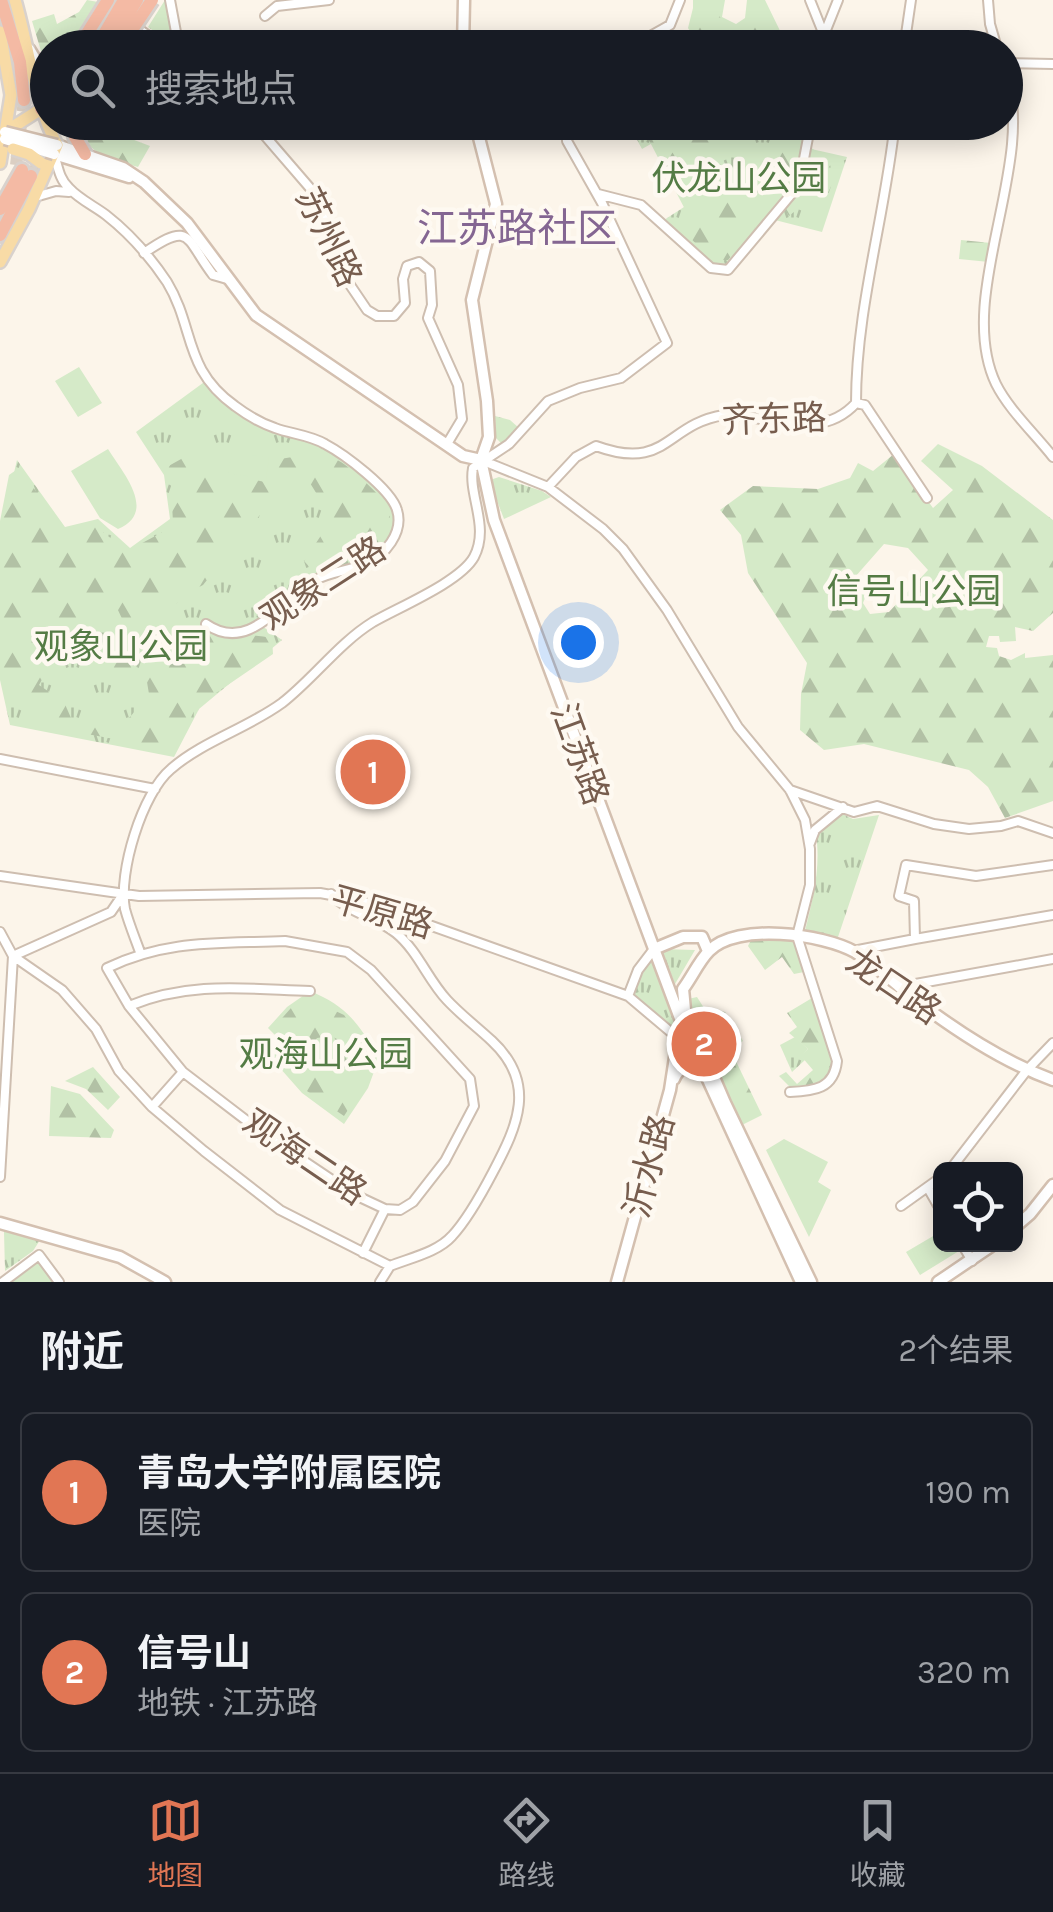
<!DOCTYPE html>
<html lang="zh">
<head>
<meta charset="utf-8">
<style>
  body { margin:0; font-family:Karla,"Noto Sans SC",sans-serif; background:#242831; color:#f1f3f6 }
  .controls { position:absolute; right:30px; bottom:30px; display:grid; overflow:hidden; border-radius:15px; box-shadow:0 5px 25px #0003 }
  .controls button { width:90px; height:90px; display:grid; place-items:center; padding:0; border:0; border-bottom:2px solid #363941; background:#171b24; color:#f1f3f6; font:50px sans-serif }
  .you { position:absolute; left:578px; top:642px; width:35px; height:35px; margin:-25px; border:8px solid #fff; border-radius:50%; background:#1a73e8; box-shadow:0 0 0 15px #1a73e833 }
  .badge { display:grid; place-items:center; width:65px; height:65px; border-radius:50%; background:#e17654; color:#fff; font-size:32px; font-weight:700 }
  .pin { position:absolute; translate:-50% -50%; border:5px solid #fff; box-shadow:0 2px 10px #0006 }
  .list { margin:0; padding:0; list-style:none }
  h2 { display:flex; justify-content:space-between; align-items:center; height:130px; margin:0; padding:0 40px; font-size:42px }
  h2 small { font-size:32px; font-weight:400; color:#9ea1a6 }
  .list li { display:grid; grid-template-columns:65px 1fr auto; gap:30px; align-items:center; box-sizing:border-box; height:160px; margin:0 20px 20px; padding:0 20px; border:2px solid #363941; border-radius:15px }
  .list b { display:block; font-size:38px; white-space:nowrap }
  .list p { margin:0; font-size:32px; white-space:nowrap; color:#9ea1a6 }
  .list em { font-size:32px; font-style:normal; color:#9ea1a6 }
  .icon { flex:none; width:55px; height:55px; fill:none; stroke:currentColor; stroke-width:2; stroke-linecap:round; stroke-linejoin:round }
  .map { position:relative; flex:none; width:1053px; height:1282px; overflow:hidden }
  .search { position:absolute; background:#171b24; box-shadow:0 5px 25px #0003; left:30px; right:30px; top:30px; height:110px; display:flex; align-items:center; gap:25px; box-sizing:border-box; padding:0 35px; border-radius:55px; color:#9ea1a6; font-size:38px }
  .sheet { height:490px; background:#171b24 }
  nav { display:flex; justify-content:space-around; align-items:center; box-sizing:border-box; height:140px; border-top:2px solid #363941; background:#171b24; font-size:28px; color:#9ea1a6 }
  nav a { display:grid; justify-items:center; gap:5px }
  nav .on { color:#e17654 }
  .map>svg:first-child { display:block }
  .grass { fill:url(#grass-tufts) }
  .forest { fill:url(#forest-firs); fill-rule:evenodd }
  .pitch { fill:#d5eac8 }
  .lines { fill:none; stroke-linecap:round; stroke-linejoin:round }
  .highway-tunnel { stroke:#dbcfc3; stroke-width:12; stroke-dasharray:12 6; stroke-linecap:butt }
  .street-casing { stroke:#cebeb0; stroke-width:12 }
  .secondary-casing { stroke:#d4c0b0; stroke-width:15 }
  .primary-casing { stroke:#d9d2cd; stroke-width:16 }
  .highway-casing { stroke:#d9d2cd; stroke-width:18 }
  .street { stroke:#fff; stroke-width:8 }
  .secondary { stroke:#fff; stroke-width:10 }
  .primary { stroke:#f8dba6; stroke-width:11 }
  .highway { stroke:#f4baa4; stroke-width:12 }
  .secondary-bridge-casing { stroke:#d4c0b0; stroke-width:15; stroke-linecap:butt }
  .primary-bridge-casing { stroke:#d9d2cd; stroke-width:16; stroke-linecap:butt }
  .highway-bridge-casing { stroke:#d9d2cd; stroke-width:18; stroke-linecap:butt }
  .secondary-bridge { stroke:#fff; stroke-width:10 }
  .primary-bridge { stroke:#f8dba6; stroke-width:11 }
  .highway-bridge { stroke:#f4baa4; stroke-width:12 }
  .labels { text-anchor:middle; stroke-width:9; stroke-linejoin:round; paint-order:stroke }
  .park-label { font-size:35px; fill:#547c45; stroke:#fef9f1 }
  .street-label { font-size:35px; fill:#775d4e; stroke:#fef9f1 }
  .quarter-label { font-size:40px; fill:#846692; stroke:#fef9f1 }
</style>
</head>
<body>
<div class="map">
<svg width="1053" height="1282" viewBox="0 0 1053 1282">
  <defs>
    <pattern id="grass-tufts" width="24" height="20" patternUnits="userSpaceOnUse" patternTransform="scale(2.5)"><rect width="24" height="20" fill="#d5eac8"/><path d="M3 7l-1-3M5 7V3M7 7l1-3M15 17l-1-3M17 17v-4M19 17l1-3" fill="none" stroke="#b2c1a5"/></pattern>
    <pattern id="forest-firs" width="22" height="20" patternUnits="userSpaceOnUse" patternTransform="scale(2.5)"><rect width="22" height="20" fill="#d5eac8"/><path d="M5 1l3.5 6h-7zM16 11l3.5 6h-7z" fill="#b2c1a5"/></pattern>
  </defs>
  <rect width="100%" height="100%" fill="#fcf5ea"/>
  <path class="grass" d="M695 0H725L722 17 736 24 745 18 747 0H765L785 41 814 43 813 48H687L695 40 688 28Z
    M628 123H801L798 146 847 157 822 232 775 220 720 272 661 222 687 205 656 141 642 149Z
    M207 380 248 416 323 442 384 489 397 510V534L378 557 312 582 262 626 282 640 199 709 174 757 10 725 0 680V532L17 460 65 527 98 519 130 548 170 519 164 475 136 432Z
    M499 477 542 491 551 497 504 519 491 485 493 479Z
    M840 813 853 819 879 815 837 940 805 931C813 898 821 868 816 834Z
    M661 949 695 950 675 984Z
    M653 955 678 1018 673 1029 631 995Z
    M310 991C347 1006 359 1024 379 1058L368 1088 344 1124 302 1093 272 1059 281 1041 268 1028 287 1007Z
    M795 1037 808 1049 802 1056 805 1060 792 1072 780 1045Z
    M13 1230 40 1240 33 1251 5 1271 4 1232Z
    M40 1261 55 1282H12Z"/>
  <path class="forest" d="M87 0 98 2 69 47 48 48 47 56 41 51 32 21 54 14 57 24 79 12Z
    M165 0H166L174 45 148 27Z
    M693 0H722L719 16 732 31 753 25 764 32 754 47H693Z
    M88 123H112L108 130 150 146 138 167C118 160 73 152 88 123Z
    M640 123H730L719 150 725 199 736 207 758 202 762 219 728 260H713L686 234 689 217Z
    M769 123H806V144L829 161 834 180 825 199 806 202 789 216C780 203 786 188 782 174 777 156 771 141 769 123Z
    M961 240 991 243 989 262 959 259Z
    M495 416 510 420 519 428 503 445 496 438Z
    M938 444 982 466 1053 520V613L1033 631 1015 627 1016 641 1000 642 999 636H989L986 647 997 648 999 656 1011 660 1025 653V658L1053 655V801L1005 818 988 787 969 770 864 744 824 750 800 730 801 694 807 663 748 573 741 535 720 510 753 486 818 489 850 478 858 463 873 471 894 454 933 508 953 490 921 461ZM884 544 908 548 928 570 889 612 870 614 863 603 868 590 855 577Z
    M199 449H218L215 472 265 482 280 459C298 456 317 453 334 459 344 462 351 470 359 477 381 495 405 520 380 547 364 564 337 566 316 574L304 561 326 528 328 512 310 483 268 505 203 585 184 595 156 627 134 632 125 625 117 608H97L66 636 39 685 64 702 71 718 105 729 130 717 149 694 147 682C141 683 131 688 124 688 104 689 90 667 84 651L115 638 131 647 129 664 147 672 160 668 165 647 185 649 204 632C227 636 250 633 272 638L273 654 197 706 173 750 44 726 8 694 0 676V521L9 475 19 468 65 531 94 525 127 551 161 533 173 522 171 486 165 468Z
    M752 938 793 941 804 972 794 974 782 957 765 970 748 946Z
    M697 997 704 1008 725 1012 743 1041 730 1049 762 1115 740 1126 689 1018 688 999Z
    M308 998 344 1015 372 1053 363 1087 344 1116 301 1087 279 1060 283 1042 276 1025 291 1008ZM331 1036 337 1039 340 1045 337 1059 330 1062 317 1053 314 1042 317 1038Z
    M812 998C825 1038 856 1086 792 1089L779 1076 786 1072 797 1084 813 1070 801 1056 808 1049 789 1033 797 1027 787 1013Z
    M93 1067 120 1097 108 1110 86 1089 65 1081Z
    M51 1086 80 1094 114 1130 111 1138 49 1136Z"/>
  <path class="pitch" d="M79 367 102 403 78 417 55 381Z
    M108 449C123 473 158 512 118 529L100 518 71 471Z
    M232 452 269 458 266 479 228 473Z
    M784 1139 828 1162 818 1182 831 1190 809 1237 766 1150Z
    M940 1232V1244L956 1245 959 1251 920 1275 906 1252Z"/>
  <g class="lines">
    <path class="highway-tunnel" d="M16 165 24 100
      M31 176 63 122"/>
    <defs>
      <path id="street" d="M170 0 179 48
        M810 0 824 35 822 48
        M988 0 990 24 997 48
        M265 16 277 6 329 0
        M133 25 166 48
        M824 35 838 0
        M463 46 512 41
        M629 48 670 25 680 0
        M904 48 911 0
        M1006 63 1053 64
        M1006 73C1037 165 954 296 996 384 1009 410 1035 434 1053 457
        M253 122 316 195 344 276 367 310 377 316H394L405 303 403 279 407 266 419 262 430 271 432 305 428 318 458 385 462 419 447 444
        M54 154C58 166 59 179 69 188 79 199 94 206 106 215 129 233 151 258 167 282 195 328 183 369 235 406 247 415 260 423 275 428 291 434 310 435 325 444 344 454 391 489 397 510 404 532 385 556 365 564 349 571 332 571 315 580 281 599 250 655 206 624
        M598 194 641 205 711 268 728 270 799 185 811 122
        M35 197 56 191 69 192
        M144 253C192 220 185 238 213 275L227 279
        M856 403 865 405 927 498
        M481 460 548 487 603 529 623 549 667 610 738 727 790 790 805 820 810 849V885L797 936 837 1061C834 1089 814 1091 790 1092
        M548 487 576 457 596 446C667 472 666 424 724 415 731 414 740 416 747 417 787 422 826 436 856 403 856 308 885 217 895 122
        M0 759 155 789
        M790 790 854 812 877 806 934 824 969 829 1001 826 1018 821 1053 833
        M810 843 815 830 843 807
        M0 876 139 896 320 893 359 900 628 996 679 1039
        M0 932 13 956 0 1177
        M915 939 1053 915
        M285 941 347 952 371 970 470 1079 474 1106 445 1161 413 1202 400 1210 385 1209 353 1194 268 1137 183 1072 129 1006 107 968C167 939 220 944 285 941Z
        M853 951 915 939 914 901 899 896 906 865 976 876 1053 865
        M140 952C135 938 129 924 125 909 118 873 142 793 171 769 203 741 248 728 282 703 313 679 339 643 373 622 399 607 460 582 474 557 490 527 468 495 473 468L509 444 548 401 580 388 621 378 667 343 602 203 567 141 566 122
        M13 956 62 990 96 1029 119 1071 152 1107 204 1151 280 1210 390 1266C410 1258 438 1252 452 1236 468 1219 482 1193 493 1172 518 1125 537 1083 492 1041 477 1027 461 1015 447 1000 428 980 418 951 396 933 376 917 349 913 331 894
        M13 956 111 912 124 893
        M899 987 1053 959
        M628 996 638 970 654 949
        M129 1006C190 981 246 989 310 991
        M152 1107 183 1072
        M950 1170 1027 1070 1053 1043
        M928 1188 940 1209
        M901 1206 940 1178
        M962 1244 972 1261
        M363 1253 385 1209
        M39 1255 59 1282
        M3 1282 39 1255
        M380 1282 390 1266"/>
      <path id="secondary" d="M463 48 464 0
        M29 49 37 62 48 70
        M475 122 496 204 472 300 487 401 489 437 481 460 494 520 681 1021 801 1282
        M57 145 123 168 144 182 187 223 256 315 463 456 481 460
        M54 154 129 177
        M654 949 683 937H702L708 951
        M683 989C692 977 699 961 709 951 737 922 823 934 855 952 878 966 899 988 921 1004 961 1034 1006 1063 1053 1080
        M683 989 685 1010 725 1103 811 1282
        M674 1079C679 1066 691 1062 704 1062
        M0 1223 120 1257 165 1282
        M1016 1226 1030 1214 1053 1185
        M617 1282 670 1090 680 1025
        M938 1282 994 1244"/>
      <path id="primary" d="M0 32 11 95 0 163
        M5 132 41 109
        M0 262 29 209 57 145C34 101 29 48 15 0"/>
      <path id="highway" d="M1 0 20 62 24 100
        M41 109 48 97
        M76 122 75 137 85 154
        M0 209 22 170
        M0 235 31 176"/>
    </defs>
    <use href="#street" class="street-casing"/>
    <use href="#secondary" class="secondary-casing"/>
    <use href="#primary" class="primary-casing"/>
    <use href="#highway" class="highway-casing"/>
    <use href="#street" class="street"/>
    <use href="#secondary" class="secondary"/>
    <use href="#primary" class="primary"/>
    <use href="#highway" class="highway"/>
    <defs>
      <path id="secondary-bridge" d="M5 132 57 145
        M5 139 54 154"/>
      <path id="primary-bridge" d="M13 149 29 154 41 163"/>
      <path id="highway-bridge" d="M78 48 108 0
        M96 48 124 0
        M108 48 137 0
        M120 48 152 0"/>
    </defs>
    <use href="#secondary-bridge" class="secondary-bridge-casing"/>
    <use href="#primary-bridge" class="primary-bridge-casing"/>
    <use href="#highway-bridge" class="highway-bridge-casing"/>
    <use href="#secondary-bridge" class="secondary-bridge"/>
    <use href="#primary-bridge" class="primary-bridge"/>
    <use href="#highway-bridge" class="highway-bridge"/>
  </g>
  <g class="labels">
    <g class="park-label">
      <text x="739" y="190">伏龙山公园</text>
      <text x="914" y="603">信号山公园</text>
      <text x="121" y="658">观象山公园</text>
      <text x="326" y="1066">观海山公园</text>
    </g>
    <g class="street-label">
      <text transform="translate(329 237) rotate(64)" y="12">苏州路</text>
      <text transform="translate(774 419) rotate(-2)" y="12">齐东路</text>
      <text transform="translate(323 583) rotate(-33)" y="12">观象二路</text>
      <text transform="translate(580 754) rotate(70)" y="12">江苏路</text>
      <text transform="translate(382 912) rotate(16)" y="12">平原路</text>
      <text transform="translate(894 986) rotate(34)" y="12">龙口路</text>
      <text transform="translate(305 1157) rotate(34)" y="12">观海二路</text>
      <text transform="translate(649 1166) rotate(-75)" y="12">沂水路</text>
    </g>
    <g class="quarter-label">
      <text x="517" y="242">江苏路社区</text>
    </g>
  </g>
</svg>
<div class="controls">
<button><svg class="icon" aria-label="locate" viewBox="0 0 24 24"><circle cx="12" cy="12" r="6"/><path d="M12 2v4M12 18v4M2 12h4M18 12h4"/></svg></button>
</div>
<div class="you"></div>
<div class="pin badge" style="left:373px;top:772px">1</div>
<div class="pin badge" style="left:704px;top:1044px">2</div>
<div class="search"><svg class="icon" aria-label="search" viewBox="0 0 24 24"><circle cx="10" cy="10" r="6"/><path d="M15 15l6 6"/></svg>搜索地点</div>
</div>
<section class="sheet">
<h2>附近<small>2个结果</small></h2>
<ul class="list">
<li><span class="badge">1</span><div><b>青岛大学附属医院</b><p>医院</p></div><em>190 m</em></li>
<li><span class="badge">2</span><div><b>信号山</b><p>地铁 · 江苏路</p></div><em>320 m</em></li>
</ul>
</section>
<nav>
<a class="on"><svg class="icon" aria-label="map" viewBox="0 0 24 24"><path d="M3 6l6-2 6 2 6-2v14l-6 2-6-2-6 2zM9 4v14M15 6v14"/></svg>地图</a>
<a><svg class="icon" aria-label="directions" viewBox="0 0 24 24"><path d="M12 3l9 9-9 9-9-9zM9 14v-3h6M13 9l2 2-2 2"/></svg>路线</a>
<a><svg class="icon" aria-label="saved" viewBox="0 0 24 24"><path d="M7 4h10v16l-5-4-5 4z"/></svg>收藏</a>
</nav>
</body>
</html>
